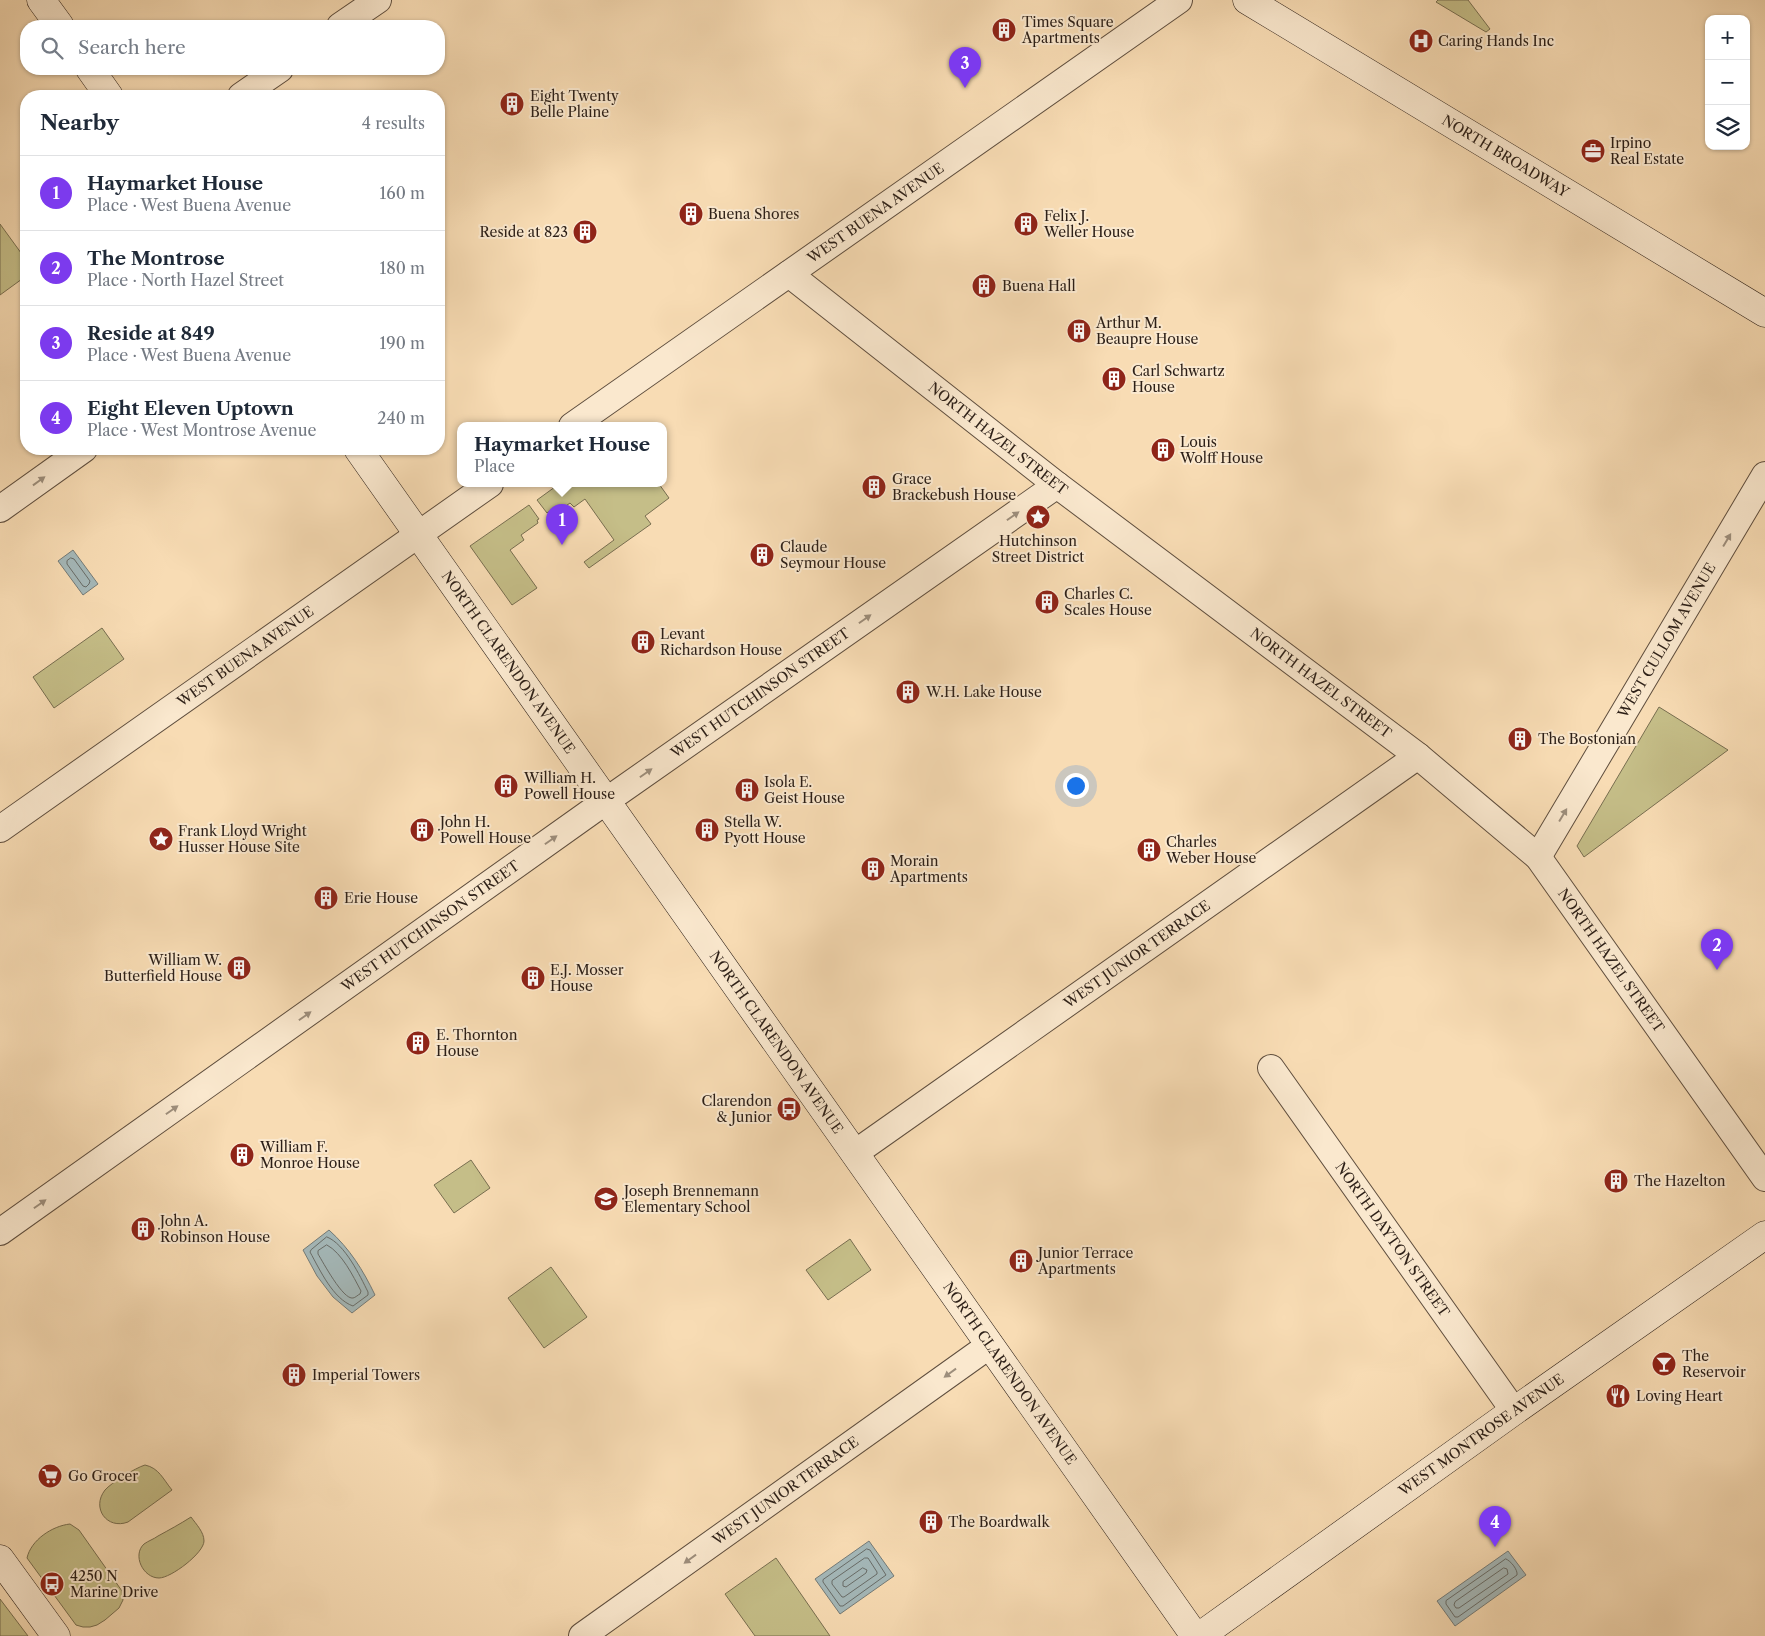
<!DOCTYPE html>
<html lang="en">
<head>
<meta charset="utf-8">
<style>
  body { margin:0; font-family:"Libre Caslon Text",serif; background:#f2f2f3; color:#1f2937 }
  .controls { position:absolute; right:15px; top:15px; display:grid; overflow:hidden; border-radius:10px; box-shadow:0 1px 4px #0004 }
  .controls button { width:45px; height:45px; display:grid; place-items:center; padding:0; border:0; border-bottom:1px solid #e0e1e3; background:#fff; color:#1f2937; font:25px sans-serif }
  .you { position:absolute; left:1075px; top:785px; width:18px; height:18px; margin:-12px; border:4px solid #fff; border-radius:50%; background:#1a73e8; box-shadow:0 0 0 8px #1a73e833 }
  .badge { display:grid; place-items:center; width:32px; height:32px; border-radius:50%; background:#7c3aed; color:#fff; font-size:16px; font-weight:700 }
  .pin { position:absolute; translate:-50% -41px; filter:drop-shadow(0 1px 2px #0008) }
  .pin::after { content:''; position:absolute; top:26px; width:18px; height:15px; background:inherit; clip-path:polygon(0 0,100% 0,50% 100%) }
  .popup { position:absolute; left:457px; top:422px; width:210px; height:65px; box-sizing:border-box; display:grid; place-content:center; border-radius:10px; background:#fff; filter:drop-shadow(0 1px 4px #0005); font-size:16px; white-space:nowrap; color:#747a83 }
  .popup b { font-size:19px; color:#1f2937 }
  .popup::after { content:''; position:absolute; left:50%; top:100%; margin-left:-10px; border:10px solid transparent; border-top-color:#fff }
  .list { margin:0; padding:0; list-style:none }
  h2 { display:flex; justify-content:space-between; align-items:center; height:65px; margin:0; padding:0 20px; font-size:21px }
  h2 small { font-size:16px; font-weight:400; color:#747a83 }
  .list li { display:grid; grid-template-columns:32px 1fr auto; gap:15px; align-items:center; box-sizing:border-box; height:75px; padding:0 20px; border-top:1px solid #e0e1e3 }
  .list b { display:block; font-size:19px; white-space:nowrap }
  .list p { margin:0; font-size:16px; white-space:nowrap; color:#747a83 }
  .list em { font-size:16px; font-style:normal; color:#747a83 }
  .icon { flex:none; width:28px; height:28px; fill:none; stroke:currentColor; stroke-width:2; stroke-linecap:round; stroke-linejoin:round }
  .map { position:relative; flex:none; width:1765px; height:1636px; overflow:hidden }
  .search { position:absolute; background:#fff; box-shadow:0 1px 4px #0004; left:20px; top:20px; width:425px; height:55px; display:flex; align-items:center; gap:12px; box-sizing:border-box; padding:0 18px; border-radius:20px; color:#747a83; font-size:19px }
  .panel { position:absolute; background:#fff; box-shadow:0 1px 4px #0004; left:20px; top:90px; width:425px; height:365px; border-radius:20px }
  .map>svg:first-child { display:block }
  .green { fill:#c5be88; stroke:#786e50 }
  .water { fill:#a4b8b9; stroke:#747b78 }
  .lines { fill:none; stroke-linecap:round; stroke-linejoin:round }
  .shore { stroke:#686c68; stroke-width:1 }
  .street-casing { stroke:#5f4e3e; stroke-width:28 }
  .secondary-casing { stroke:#2c1f17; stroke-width:29 }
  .street { stroke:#fae8ce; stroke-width:26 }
  .secondary { stroke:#fae8ce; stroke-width:28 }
  .oneway { fill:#9d8e7c }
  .labels { text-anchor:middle; stroke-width:4; stroke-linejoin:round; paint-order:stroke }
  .poi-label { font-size:14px; fill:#2c1f17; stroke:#fae8ce; text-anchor:start }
  .street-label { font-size:14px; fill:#2c1f17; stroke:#fae8ce }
</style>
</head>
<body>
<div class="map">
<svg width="1765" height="1636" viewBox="0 0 1765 1636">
  <rect width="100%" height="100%" fill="#f8dcb4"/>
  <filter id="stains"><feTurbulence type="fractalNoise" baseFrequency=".004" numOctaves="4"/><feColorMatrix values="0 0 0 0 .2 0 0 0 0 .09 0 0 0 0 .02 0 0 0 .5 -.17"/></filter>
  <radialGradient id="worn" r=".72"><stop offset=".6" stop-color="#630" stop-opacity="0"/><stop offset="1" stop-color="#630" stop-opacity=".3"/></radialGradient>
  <path class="green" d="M1438 0H1468L1490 29 1486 32 1436 2Z
    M0 224 24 257 22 279 0 295Z
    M559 484H659L669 498 645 516 651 524 589 568 584 562 614 540 585 499 574 507 570 503 553 515 550 511 547 513 537 500Z
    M529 505 539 519 537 520 538 523 521 535 524 540 510 550 537 588 512 605 470 546Z
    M102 628 124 659 54 708 33 677Z
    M1659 707 1728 750 1584 857 1577 846Z
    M471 1160 490 1188 454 1213 434 1185Z
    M850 1239 871 1270 828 1300 806 1270Z
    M551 1267 587 1317 544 1348 508 1298Z
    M145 1465C159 1468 163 1479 172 1490L128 1522C107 1530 91 1508 105 1490 111 1483 135 1468 145 1465Z
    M191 1517C196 1524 204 1532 204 1541 204 1553 171 1578 159 1578 143 1578 132 1555 144 1544 148 1541 154 1539 158 1536 169 1530 180 1524 191 1517Z
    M70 1524 79 1530 122 1591 123 1600 119 1608 105 1620 97 1625 90 1627H83L76 1625 27 1558C31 1540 52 1526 70 1524Z
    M776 1558 830 1636H755L725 1594Z
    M0 1599 28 1636H0Z"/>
  <path class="water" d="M73 550 98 584 83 595 58 561Z
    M329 1230C350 1249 363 1270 375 1295L352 1313 333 1297 317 1276 303 1250Z
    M869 1541 894 1576 840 1614 815 1579Z
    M1508 1551 1526 1575 1455 1626 1437 1601Z"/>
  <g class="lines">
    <path class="shore" d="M71 558 74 559 90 581 89 584 86 587 83 586 67 564V561Z
      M327 1237C345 1244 360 1276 368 1292V1295L353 1306C333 1299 320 1270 310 1252L311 1250Z
      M327 1245C342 1253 353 1276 361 1291L360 1294C359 1294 355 1298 353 1298 343 1300 323 1262 318 1254V1251Z
      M867 1549 870 1550 886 1575 843 1606H840L823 1582V1580Z
      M865 1558H868L877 1572V1574L844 1597H842L832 1584V1581Z
      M1506 1559C1511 1561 1518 1570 1517 1575L1458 1617H1455L1446 1604V1601Z
      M863 1568 867 1570 866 1573 846 1587 843 1586V1582Z
      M1504 1568 1507 1569 1508 1574 1459 1608H1456L1454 1605 1455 1602Z"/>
    <defs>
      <g id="street">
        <path d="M340 26 378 0"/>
        <path d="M241 96 280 69"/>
        <path id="s1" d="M789 274 1057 485 1418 756 1538 857 1765 1178"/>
        <path id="s2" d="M572 426 1179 0"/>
        <path d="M0 509 84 449"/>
        <path id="s3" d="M0 829 490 484"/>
        <path id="s4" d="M1538 857 1765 475"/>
        <path id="s5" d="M1271 1068 1514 1411"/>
        <path id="s6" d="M855 1153 1418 756"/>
        <path id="s7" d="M0 1232 606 801 1057 485"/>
        <path id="s8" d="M582 1636 990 1345"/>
      </g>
      <g id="secondary">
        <path d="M41 0 60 26"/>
        <path id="s9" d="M1247 0 1765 313"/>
        <path d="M90 69 109 96"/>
        <path id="s10" d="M358 449 1195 1636"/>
        <path d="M0 1559 56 1636"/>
        <path id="s11" d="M1200 1636 1514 1411 1765 1235"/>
      </g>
    </defs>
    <use href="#street" class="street-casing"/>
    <use href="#secondary" class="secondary-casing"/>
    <use href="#street" class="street"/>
    <use href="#secondary" class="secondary"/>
  </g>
  <defs><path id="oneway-solid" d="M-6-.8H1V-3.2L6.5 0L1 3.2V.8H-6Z" transform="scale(1.25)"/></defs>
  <g class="oneway">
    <use href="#oneway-solid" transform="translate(39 481) rotate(-36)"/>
    <use href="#oneway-solid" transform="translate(1013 516) rotate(-35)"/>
    <use href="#oneway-solid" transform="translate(1727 540) rotate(-59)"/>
    <use href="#oneway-solid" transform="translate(865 619) rotate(-35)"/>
    <use href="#oneway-solid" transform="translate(646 773) rotate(-35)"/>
    <use href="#oneway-solid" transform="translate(1563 815) rotate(-59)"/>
    <use href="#oneway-solid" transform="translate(551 840) rotate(-35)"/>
    <use href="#oneway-solid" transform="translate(305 1016) rotate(-35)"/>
    <use href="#oneway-solid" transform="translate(172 1110) rotate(-35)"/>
    <use href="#oneway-solid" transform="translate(40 1204) rotate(-35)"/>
    <use href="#oneway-solid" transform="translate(950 1373) rotate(144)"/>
    <use href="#oneway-solid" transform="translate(690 1559) rotate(144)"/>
  </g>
  <defs>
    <symbol id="building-disc" viewBox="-11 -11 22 22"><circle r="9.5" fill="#8f2418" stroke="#fae8ce"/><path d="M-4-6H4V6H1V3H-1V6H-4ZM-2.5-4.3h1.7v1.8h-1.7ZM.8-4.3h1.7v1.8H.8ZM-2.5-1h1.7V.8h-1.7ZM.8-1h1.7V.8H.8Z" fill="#fff"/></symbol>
    <symbol id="hospital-disc" viewBox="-11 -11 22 22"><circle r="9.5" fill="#8f2418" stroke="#fae8ce"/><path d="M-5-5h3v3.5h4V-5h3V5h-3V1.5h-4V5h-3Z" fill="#fff"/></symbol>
    <symbol id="office-disc" viewBox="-11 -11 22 22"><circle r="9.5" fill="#8f2418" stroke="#fae8ce"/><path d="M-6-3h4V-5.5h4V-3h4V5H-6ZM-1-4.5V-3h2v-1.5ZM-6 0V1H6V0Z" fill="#fff"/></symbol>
    <symbol id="sight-disc" viewBox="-11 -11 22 22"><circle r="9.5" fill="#8f2418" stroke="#fae8ce"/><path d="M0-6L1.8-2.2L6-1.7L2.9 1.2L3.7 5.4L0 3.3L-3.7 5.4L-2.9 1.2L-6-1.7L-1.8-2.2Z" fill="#fff"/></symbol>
    <symbol id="bus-disc" viewBox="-11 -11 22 22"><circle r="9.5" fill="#8f2418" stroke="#fae8ce"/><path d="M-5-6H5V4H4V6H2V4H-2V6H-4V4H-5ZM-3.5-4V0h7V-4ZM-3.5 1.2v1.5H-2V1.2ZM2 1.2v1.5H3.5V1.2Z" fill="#fff"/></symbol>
    <symbol id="school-disc" viewBox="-11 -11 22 22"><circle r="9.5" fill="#8f2418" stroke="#fae8ce"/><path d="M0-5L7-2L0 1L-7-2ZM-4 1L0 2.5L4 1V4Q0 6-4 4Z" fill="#fff"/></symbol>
    <symbol id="bar-disc" viewBox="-11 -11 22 22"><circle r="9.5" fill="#8f2418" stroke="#fae8ce"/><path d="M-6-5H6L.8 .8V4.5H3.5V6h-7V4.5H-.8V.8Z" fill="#fff"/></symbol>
    <symbol id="restaurant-disc" viewBox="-11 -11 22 22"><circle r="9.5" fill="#8f2418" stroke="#fae8ce"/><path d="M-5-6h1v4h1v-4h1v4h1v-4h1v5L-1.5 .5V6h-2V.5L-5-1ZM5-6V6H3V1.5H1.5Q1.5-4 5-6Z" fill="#fff"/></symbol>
    <symbol id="supermarket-disc" viewBox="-11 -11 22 22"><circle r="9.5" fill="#8f2418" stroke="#fae8ce"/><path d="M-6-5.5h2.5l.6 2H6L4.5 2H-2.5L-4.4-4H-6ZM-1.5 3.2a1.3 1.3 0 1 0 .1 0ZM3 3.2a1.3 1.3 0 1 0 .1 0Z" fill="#fff"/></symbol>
  </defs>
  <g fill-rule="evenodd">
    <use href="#building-disc" x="990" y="16" width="28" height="28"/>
    <use href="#hospital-disc" x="1407" y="27" width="28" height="28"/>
    <use href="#building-disc" x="498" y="90" width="28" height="28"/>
    <use href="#office-disc" x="1579" y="137" width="28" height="28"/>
    <use href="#building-disc" x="677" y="200" width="28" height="28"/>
    <use href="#building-disc" x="1012" y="210" width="28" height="28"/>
    <use href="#building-disc" x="571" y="218" width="28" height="28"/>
    <use href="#building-disc" x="970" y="272" width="28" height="28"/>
    <use href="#building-disc" x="1065" y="317" width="28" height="28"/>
    <use href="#building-disc" x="1100" y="365" width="28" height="28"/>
    <use href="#building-disc" x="1149" y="436" width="28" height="28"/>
    <use href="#building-disc" x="860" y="473" width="28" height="28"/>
    <use href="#sight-disc" x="1024" y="503" width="28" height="28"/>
    <use href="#building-disc" x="748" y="541" width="28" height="28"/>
    <use href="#building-disc" x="1033" y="588" width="28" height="28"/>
    <use href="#building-disc" x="629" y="628" width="28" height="28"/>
    <use href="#building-disc" x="894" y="678" width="28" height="28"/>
    <use href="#building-disc" x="1506" y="725" width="28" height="28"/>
    <use href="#building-disc" x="492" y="772" width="28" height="28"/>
    <use href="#building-disc" x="733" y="776" width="28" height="28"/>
    <use href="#building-disc" x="408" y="816" width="28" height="28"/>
    <use href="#building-disc" x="693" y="816" width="28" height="28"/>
    <use href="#sight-disc" x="147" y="825" width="28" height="28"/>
    <use href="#building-disc" x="1135" y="836" width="28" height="28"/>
    <use href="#building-disc" x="859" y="855" width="28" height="28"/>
    <use href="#building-disc" x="312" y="884" width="28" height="28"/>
    <use href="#building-disc" x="225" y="954" width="28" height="28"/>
    <use href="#building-disc" x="519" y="964" width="28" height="28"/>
    <use href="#building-disc" x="404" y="1029" width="28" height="28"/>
    <use href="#bus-disc" x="775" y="1095" width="28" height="28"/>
    <use href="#building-disc" x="228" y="1141" width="28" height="28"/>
    <use href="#building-disc" x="1602" y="1167" width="28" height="28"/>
    <use href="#school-disc" x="592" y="1185" width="28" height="28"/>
    <use href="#building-disc" x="129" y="1215" width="28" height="28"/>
    <use href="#building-disc" x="1007" y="1247" width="28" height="28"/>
    <use href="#bar-disc" x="1650" y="1350" width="28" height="28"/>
    <use href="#building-disc" x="280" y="1361" width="28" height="28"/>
    <use href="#restaurant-disc" x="1604" y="1382" width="28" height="28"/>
    <use href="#supermarket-disc" x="36" y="1462" width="28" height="28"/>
    <use href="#building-disc" x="917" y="1508" width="28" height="28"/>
    <use href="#bus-disc" x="38" y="1570" width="28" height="28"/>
  </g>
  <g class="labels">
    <g class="poi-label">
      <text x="1022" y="27">Times Square<tspan x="1022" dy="16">Apartments</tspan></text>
      <text x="1438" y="46">Caring Hands Inc</text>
      <text x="530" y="101">Eight Twenty<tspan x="530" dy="16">Belle Plaine</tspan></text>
      <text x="1610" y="148">Irpino<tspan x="1610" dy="16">Real Estate</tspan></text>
      <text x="708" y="219">Buena Shores</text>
      <text x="1044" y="221">Felix J.<tspan x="1044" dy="16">Weller House</tspan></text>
      <text x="568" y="237" text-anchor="end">Reside at 823</text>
      <text x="1002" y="291">Buena Hall</text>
      <text x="1096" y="328">Arthur M.<tspan x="1096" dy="16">Beaupre House</tspan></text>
      <text x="1132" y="376">Carl Schwartz<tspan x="1132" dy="16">House</tspan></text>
      <text x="1180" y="447">Louis<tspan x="1180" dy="16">Wolff House</tspan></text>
      <text x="892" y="484">Grace<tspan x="892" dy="16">Brackebush House</tspan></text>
      <text x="1038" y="546" text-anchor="middle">Hutchinson<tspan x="1038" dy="16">Street District</tspan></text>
      <text x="780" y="552">Claude<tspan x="780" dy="16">Seymour House</tspan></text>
      <text x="1064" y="599">Charles C.<tspan x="1064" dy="16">Scales House</tspan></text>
      <text x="660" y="639">Levant<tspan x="660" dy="16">Richardson House</tspan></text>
      <text x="926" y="697">W.H. Lake House</text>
      <text x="1538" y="744">The Bostonian</text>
      <text x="524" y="783">William H.<tspan x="524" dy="16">Powell House</tspan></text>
      <text x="764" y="787">Isola E.<tspan x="764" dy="16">Geist House</tspan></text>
      <text x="440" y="827">John H.<tspan x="440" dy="16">Powell House</tspan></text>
      <text x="724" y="827">Stella W.<tspan x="724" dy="16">Pyott House</tspan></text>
      <text x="178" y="836">Frank Lloyd Wright<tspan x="178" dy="16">Husser House Site</tspan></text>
      <text x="1166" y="847">Charles<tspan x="1166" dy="16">Weber House</tspan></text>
      <text x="890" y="866">Morain<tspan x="890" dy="16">Apartments</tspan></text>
      <text x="344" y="903">Erie House</text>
      <text x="222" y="965" text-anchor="end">William W.<tspan x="222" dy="16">Butterfield House</tspan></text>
      <text x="550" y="975">E.J. Mosser<tspan x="550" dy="16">House</tspan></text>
      <text x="436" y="1040">E. Thornton<tspan x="436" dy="16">House</tspan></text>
      <text x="772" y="1106" text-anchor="end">Clarendon<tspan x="772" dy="16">&amp; Junior</tspan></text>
      <text x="260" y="1152">William F.<tspan x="260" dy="16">Monroe House</tspan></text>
      <text x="1634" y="1186">The Hazelton</text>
      <text x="624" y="1196">Joseph Brennemann<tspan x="624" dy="16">Elementary School</tspan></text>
      <text x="160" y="1226">John A.<tspan x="160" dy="16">Robinson House</tspan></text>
      <text x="1038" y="1258">Junior Terrace<tspan x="1038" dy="16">Apartments</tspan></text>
      <text x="1682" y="1361">The<tspan x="1682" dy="16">Reservoir</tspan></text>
      <text x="312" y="1380">Imperial Towers</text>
      <text x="1636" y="1401">Loving Heart</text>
      <text x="68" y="1481">Go Grocer</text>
      <text x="948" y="1527">The Boardwalk</text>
      <text x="70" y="1581">4250 N<tspan x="70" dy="16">Marine Drive</tspan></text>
    </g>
    <g class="street-label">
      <text dy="5" stroke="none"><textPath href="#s9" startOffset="302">NORTH BROADWAY</textPath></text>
      <text dy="5" stroke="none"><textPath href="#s2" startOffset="371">WEST BUENA AVENUE</textPath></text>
      <text dy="5" stroke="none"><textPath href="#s1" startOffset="266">NORTH HAZEL STREET</textPath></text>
      <text dy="5" stroke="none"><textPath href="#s4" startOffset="252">WEST CULLOM AVENUE</textPath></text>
      <text dy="5" stroke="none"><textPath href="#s3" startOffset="300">WEST BUENA AVENUE</textPath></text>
      <text dy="5" stroke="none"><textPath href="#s10" startOffset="261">NORTH CLARENDON AVENUE</textPath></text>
      <text dy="5" stroke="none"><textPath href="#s1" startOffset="671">NORTH HAZEL STREET</textPath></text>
      <text dy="5" stroke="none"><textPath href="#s7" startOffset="932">WEST HUTCHINSON STREET</textPath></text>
      <text dy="5" stroke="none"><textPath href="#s7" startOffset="528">WEST HUTCHINSON STREET</textPath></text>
      <text dy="5" stroke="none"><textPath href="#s6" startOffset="345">WEST JUNIOR TERRACE</textPath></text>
      <text dy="5" stroke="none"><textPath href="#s1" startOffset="1076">NORTH HAZEL STREET</textPath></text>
      <text dy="5" stroke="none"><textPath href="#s10" startOffset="726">NORTH CLARENDON AVENUE</textPath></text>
      <text dy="5" stroke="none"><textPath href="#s5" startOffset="210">NORTH DAYTON STREET</textPath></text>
      <text dy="5" stroke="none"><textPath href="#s10" startOffset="1131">NORTH CLARENDON AVENUE</textPath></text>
      <text dy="5" stroke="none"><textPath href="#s11" startOffset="346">WEST MONTROSE AVENUE</textPath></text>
      <text dy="5" stroke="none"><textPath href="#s8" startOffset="250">WEST JUNIOR TERRACE</textPath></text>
    </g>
  </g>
  <rect width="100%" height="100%" filter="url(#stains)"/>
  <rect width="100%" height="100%" fill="url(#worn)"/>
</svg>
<div class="controls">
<button>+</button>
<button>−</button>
<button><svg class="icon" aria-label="layers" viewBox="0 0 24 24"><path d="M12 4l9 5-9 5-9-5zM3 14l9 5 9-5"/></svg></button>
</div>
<div class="you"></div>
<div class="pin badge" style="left:562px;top:545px">1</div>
<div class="popup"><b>Haymarket House</b>Place</div>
<div class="pin badge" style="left:1717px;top:970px">2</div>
<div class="pin badge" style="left:965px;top:88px">3</div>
<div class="pin badge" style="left:1495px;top:1547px">4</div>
<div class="search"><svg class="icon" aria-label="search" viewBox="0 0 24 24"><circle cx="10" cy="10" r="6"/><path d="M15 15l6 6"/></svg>Search here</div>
<section class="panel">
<h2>Nearby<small>4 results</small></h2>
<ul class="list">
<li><span class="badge">1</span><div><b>Haymarket House</b><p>Place · West Buena Avenue</p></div><em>160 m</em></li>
<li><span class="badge">2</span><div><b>The Montrose</b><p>Place · North Hazel Street</p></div><em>180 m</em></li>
<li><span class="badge">3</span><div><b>Reside at 849</b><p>Place · West Buena Avenue</p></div><em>190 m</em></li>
<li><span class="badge">4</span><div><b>Eight Eleven Uptown</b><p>Place · West Montrose Avenue</p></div><em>240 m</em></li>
</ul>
</section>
</div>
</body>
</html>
